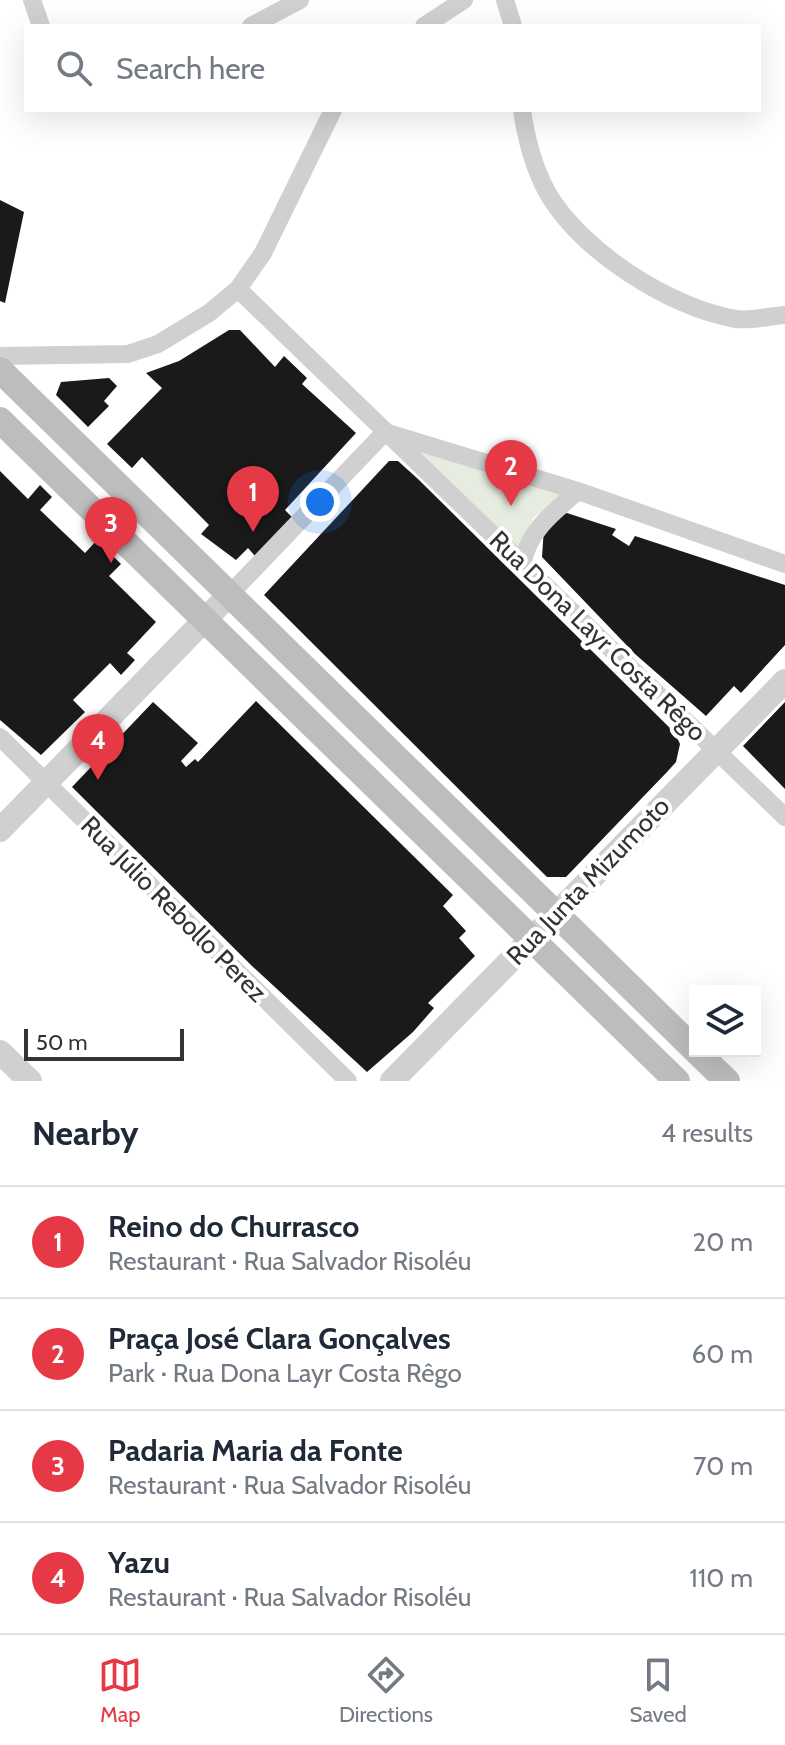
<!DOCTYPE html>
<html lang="en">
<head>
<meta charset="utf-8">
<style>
  body { margin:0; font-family:Cabin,sans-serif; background:#f6f6f7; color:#1f2937 }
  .controls { position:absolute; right:24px; bottom:24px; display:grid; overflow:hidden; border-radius:0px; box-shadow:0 8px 32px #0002 }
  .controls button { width:72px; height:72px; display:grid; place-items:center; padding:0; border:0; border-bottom:2px solid #e0e1e3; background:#fff; color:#1f2937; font:40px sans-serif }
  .scale { position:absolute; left:24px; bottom:20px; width:160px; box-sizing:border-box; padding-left:8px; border:4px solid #333; border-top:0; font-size:22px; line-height:28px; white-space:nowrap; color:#333; -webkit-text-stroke:6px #fff; paint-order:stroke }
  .you { position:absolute; left:320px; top:502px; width:28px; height:28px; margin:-20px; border:6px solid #fff; border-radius:50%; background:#1a73e8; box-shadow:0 0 0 12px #1a73e833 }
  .badge { display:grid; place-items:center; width:52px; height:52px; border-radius:50%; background:#e63946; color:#fff; font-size:26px; font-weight:700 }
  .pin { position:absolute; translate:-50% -66px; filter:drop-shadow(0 2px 4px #0008) }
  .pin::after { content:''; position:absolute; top:42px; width:28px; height:24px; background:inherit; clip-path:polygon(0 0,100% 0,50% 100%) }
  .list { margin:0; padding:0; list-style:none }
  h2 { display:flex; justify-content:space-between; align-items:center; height:104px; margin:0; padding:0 32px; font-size:34px }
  h2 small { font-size:26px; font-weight:400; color:#747a83 }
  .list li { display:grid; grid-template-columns:52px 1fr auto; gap:24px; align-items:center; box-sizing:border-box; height:112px; padding:0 32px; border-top:2px solid #e0e1e3 }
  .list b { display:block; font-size:30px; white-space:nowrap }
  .list p { margin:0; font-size:26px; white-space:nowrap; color:#747a83 }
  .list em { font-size:26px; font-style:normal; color:#747a83 }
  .icon { flex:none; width:44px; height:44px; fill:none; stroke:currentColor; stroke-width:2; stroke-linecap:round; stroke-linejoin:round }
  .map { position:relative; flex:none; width:785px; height:1081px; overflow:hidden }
  .search { position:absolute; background:#fff; box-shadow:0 8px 32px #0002; left:24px; right:24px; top:24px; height:88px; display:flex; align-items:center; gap:20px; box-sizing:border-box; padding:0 28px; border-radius:0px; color:#747a83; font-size:30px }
  .sheet { height:552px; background:#fff }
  nav { display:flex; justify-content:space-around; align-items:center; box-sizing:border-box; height:112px; border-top:2px solid #e0e1e3; background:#fff; font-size:22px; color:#747a83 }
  nav a { display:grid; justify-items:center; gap:4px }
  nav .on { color:#e63946 }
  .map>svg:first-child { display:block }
  .green { fill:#e6ecdf }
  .building { fill:#1a1a1a }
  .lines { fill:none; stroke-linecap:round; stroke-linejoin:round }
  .minor { stroke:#d0d0d0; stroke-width:18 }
  .tertiary { stroke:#d0d0d0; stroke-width:24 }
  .secondary { stroke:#bdbdbd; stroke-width:26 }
  .labels { text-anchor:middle; stroke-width:8; stroke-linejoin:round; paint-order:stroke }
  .street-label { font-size:26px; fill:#333; stroke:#fff }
</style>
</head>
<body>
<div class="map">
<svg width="785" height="1081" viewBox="0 0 785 1081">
  <rect width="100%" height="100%" fill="#fff"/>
  <path class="green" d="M403 439 566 494 533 518 520 553Z"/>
  <path class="building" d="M0 200 24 212 5 303 0 301Z
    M229 330H240L275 367 284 356 307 378 302 384 356 433 285 510 292 517 255 556 248 548 236 560 201 534 209 525 142 457 132 468 107 444 162 388 146 373 179 361Z
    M109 378 117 386 104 401 109 406 88 427 56 395 61 382Z
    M389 461H398L418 479 675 733 680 744 676 762 667 772 566 877H547L264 595Z
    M0 471 28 499 40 485 52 497 40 510 85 553 97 540 121 564 109 576 156 622 127 653 135 660 121 675 110 663 73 700 85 712 41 755 0 720Z
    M567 513 616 529 612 535 629 546 635 536 785 585V645L741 693 734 686 706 716 635 654 542 557 544 528 553 517Z
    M256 701 453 895 443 906 466 931 459 938 475 956 428 1003 434 1008 413 1032 367 1072 252 966 72 787 153 702 198 743 181 761 186 767 195 759 198 762Z
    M785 702V789L743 746Z"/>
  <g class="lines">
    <path class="minor" d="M32 0 41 26
      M505 0 513 26
      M251 26 300 0
      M424 26 464 0
      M522 110C526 138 533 166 547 192 581 251 670 308 736 319 751 321 770 316 785 315
      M238 289 785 817
      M0 356 128 354 158 344 209 313 238 289 263 253 333 110
      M523 561C530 529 555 511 578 491
      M229 595 385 432 578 491 785 564
      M0 737 348 1081"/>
    <path class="tertiary" d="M0 830 229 595
      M0 1052 30 1081
      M392 1081 785 681"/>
    <path class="secondary" d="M0 370 695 1050
      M0 420 677 1081
      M696 1051 727 1081"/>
  </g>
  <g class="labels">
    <g class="street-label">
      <text transform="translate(598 636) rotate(44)" y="9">Rua Dona Layr Costa Rêgo</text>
      <text transform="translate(588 881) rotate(-46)" y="9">Rua Junta Mizumoto</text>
      <text transform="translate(174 909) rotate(45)" y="9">Rua Júlio Rebollo Perez</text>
    </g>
  </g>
</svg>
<div class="controls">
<button><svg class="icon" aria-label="layers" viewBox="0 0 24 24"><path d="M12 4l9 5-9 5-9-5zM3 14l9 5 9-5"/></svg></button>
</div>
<div class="scale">50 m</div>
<div class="you"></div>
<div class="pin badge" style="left:253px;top:532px">1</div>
<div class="pin badge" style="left:511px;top:506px">2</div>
<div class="pin badge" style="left:111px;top:563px">3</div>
<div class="pin badge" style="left:98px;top:780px">4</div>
<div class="search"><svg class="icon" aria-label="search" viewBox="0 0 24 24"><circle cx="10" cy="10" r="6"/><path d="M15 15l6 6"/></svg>Search here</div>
</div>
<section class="sheet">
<h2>Nearby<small>4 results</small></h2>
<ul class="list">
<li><span class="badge">1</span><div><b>Reino do Churrasco</b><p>Restaurant · Rua Salvador Risoléu</p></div><em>20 m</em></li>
<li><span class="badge">2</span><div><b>Praça José Clara Gonçalves</b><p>Park · Rua Dona Layr Costa Rêgo</p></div><em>60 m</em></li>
<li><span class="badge">3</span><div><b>Padaria Maria da Fonte</b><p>Restaurant · Rua Salvador Risoléu</p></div><em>70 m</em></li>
<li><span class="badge">4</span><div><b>Yazu</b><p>Restaurant · Rua Salvador Risoléu</p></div><em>110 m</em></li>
</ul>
</section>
<nav>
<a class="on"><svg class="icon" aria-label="map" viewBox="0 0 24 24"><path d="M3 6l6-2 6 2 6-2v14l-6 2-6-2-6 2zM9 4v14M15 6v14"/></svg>Map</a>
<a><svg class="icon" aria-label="directions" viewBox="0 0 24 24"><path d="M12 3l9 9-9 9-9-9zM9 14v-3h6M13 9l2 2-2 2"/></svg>Directions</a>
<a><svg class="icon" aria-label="saved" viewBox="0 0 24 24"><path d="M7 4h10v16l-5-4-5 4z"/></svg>Saved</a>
</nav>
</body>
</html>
